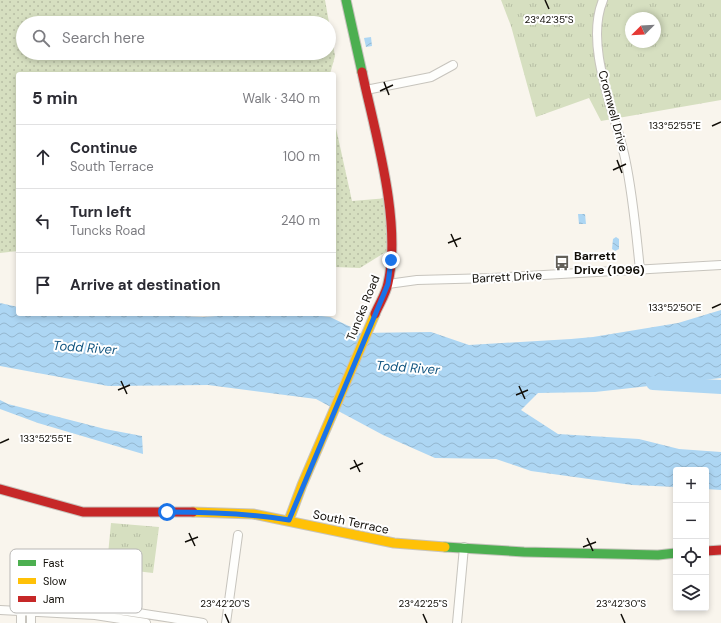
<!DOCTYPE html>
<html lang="en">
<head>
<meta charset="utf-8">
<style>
  body { margin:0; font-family:"DM Sans",sans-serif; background:#f7f7f7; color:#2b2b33 }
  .controls { position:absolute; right:12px; bottom:12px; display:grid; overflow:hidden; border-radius:4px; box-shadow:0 2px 6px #0003 }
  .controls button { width:36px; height:36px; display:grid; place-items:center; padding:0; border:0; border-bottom:1px solid #e1e1e2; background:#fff; color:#2b2b33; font:20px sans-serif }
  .compass { position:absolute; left:625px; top:12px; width:36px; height:36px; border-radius:50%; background:#fff; box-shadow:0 2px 6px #0003; rotate:246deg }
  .stop { position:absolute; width:12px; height:12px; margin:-9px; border:3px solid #1a73e8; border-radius:50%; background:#fff }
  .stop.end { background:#1a73e8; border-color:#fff; box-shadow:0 1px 4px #0008 }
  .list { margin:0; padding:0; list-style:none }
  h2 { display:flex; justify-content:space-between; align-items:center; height:52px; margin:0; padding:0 16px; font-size:17px }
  h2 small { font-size:13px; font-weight:400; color:#7c7c81 }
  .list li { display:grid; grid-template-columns:26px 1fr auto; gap:12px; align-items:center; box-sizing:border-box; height:64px; padding:0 16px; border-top:1px solid #e1e1e2 }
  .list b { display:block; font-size:15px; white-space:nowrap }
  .list p { margin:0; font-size:13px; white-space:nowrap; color:#7c7c81 }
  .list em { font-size:13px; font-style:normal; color:#7c7c81 }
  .icon { flex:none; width:22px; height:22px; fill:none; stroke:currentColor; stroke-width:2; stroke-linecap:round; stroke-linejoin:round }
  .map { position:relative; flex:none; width:721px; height:623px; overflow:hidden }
  .search { position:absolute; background:#fff; box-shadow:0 2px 6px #0003; left:16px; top:16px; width:320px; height:44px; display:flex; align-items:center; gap:10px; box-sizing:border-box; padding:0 14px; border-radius:22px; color:#7c7c81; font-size:15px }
  .panel { position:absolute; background:#fff; box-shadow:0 2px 6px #0003; left:16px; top:72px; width:320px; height:244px; border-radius:4px }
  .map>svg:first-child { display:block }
  .grass { fill:url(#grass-tufts); fill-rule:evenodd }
  .garden { fill:url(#garden-dots); fill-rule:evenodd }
  .water { fill:url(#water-waves) }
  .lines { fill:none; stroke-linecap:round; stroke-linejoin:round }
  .river { stroke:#add6f3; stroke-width:14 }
  .street-casing { stroke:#c7c4bd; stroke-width:10 }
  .fast-casing { stroke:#c7c4bd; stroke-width:11 }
  .slow-casing { stroke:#c7c4bd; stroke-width:11 }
  .jam-casing { stroke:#c7c4bd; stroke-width:11 }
  .street { stroke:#fefefc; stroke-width:8 }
  .fast { stroke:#4caf50; stroke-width:9 }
  .slow { stroke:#ffc107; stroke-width:9 }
  .jam { stroke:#c62828; stroke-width:9 }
  .route { stroke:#1a73e8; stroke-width:5 }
  .ticks { fill:none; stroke:#110e08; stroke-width:1.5 }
  .labels { text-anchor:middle; stroke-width:4; stroke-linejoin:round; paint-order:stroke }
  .street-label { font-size:12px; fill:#110e08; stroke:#fff }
  .poi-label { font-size:12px; font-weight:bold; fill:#110e08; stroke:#fff; text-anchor:start }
  .water-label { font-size:13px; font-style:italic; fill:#135681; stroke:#fff }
  .key { fill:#fff; stroke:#b8b7b5; stroke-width:1 }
  .key-label { font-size:11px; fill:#110e08 }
  .ticks-label { font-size:10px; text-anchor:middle; fill:#110e08; stroke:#fff; stroke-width:4; stroke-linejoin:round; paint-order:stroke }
</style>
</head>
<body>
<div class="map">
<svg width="721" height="623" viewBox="0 0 721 623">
  <defs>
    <pattern id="grass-tufts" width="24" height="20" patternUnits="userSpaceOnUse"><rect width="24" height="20" fill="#d6dfc0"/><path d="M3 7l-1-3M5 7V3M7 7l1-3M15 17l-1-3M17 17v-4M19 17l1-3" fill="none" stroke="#b7bea4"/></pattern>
    <pattern id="garden-dots" width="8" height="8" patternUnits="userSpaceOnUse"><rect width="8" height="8" fill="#d6dfc0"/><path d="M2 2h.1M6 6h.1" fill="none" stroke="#b7bea4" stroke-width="1.8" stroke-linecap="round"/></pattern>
    <pattern id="water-waves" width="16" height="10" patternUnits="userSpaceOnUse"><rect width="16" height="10" fill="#add6f3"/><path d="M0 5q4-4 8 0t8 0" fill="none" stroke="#94b6cf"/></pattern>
  </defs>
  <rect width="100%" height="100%" fill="#f9f5ed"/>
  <path class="grass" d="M501 0H721V100L601 121 589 98 536 117 511 26ZM631 18H655V42H631Z
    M111 523 159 527 153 573 110 568 111 566 107 565Z"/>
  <path class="garden" d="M0 0H325L335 56 330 74H18V251L0 253ZM23 23H329V53H23Z
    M334 119 352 201 388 198 392 248 360 268 334 267Z"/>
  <path class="water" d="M371 37 372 46 366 47 364 38Z
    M578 214H585L586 224H579Z
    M616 237 619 239V249L615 251 612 249 613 239Z
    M0 303 18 307V314H136L203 317 245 314H304L330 317 357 330V333L431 332 469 345 571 339 593 337 678 323 721 310V378L595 392 538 393 521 410 558 434 639 439 679 449 721 452V490L706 489V470H676V487L632 485 531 471 496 459 435 458 383 435 316 399 208 385 108 386 0 366Z
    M0 400 8 404 105 429 142 436 143 454 38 423 0 409Z"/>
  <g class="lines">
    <path class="river" d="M653 383 721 387"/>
    <defs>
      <path id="street" d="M603 0C584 46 615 112 625 158 633 195 636 232 640 270
        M366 90 431 77 453 65
        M388 284 417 280 492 278 721 265
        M0 610 95 615 146 623
        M21 610C81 600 143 614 203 623
        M21 610V623
        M31 623V609
        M226 623 238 535
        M457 623 464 547"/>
      <path id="fast" d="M346 0 362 72
        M445 547 524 552 658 555 676 553"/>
      <path id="slow" d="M193 512 253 514 394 543 445 547
        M289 520 302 485 375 314"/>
      <path id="jam" d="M362 72C375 133 402 222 388 283 386 294 379 304 375 314
        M0 489 83 512H193
        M706 551 721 550"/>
    </defs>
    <use href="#street" class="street-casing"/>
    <use href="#fast" class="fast-casing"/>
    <use href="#slow" class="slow-casing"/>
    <use href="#jam" class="jam-casing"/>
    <use href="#street" class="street"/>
    <use href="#fast" class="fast"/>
    <use href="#slow" class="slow"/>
    <use href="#jam" class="jam"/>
  </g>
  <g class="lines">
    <path class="route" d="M167 512C208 512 248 513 289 520L388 284 391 260"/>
  </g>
  <path class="ticks" d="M545 0 549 9M384 82 389 95M380 91 393 85M712 126 721 122M617 160 622 173M613 170 626 164M451 234 457 247M448 243 461 238M712 308 721 304M121 381 127 394M519 386 525 399M118 390 130 385M516 395 528 390M0 443 9 439M354 460 360 472M350 469 363 463M189 533 195 546M587 538 593 551M185 542 198 537M583 547 596 542M225 614 229 623M423 614 427 623M621 614 625 623"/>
  <defs>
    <symbol id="bus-bare" viewBox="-9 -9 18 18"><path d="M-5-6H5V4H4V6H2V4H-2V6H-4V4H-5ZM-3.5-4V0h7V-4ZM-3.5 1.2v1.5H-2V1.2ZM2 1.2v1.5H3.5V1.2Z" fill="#625f58" stroke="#fff" stroke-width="2.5" paint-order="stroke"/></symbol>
  </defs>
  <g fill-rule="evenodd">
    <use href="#bus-bare" x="551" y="252" width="22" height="22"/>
  </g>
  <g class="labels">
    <g class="street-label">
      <text transform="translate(613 111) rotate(75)" y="4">Cromwell Drive</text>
      <text transform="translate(507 277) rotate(-3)" y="4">Barrett Drive</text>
      <text transform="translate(363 308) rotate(-68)" y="4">Tuncks Road</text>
      <text transform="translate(351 522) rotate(12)" y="4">South Terrace</text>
    </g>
    <g class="poi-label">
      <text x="574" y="260">Barrett<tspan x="574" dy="14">Drive (1096)</tspan></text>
    </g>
    <g class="water-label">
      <text transform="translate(85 347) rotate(4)" y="5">Todd River</text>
      <text transform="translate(408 367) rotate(4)" y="5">Todd River</text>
    </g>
  </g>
  <rect x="10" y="549" width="132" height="64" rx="6" class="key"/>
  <rect x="18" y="560" width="18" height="6" fill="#4caf50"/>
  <rect x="18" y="578" width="18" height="6" fill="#ffc107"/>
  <rect x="18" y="596" width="18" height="6" fill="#c62828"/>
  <g class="key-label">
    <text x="43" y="567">Fast</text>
    <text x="43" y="585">Slow</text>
    <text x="43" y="603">Jam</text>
  </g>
  <g class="ticks-label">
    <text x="549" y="23">23°42'35"S</text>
    <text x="675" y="129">133°52'55"E</text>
    <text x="675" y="311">133°52'50"E</text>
    <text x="46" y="442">133°52'55"E</text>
    <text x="225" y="607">23°42'20"S</text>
    <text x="423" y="607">23°42'25"S</text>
    <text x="621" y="607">23°42'30"S</text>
  </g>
</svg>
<div class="controls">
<button>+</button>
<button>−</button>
<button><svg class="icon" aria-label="locate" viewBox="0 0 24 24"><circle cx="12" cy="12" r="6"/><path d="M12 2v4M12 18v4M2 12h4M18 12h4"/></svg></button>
<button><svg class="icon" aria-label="layers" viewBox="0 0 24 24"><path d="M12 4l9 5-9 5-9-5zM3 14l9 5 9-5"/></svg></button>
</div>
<svg class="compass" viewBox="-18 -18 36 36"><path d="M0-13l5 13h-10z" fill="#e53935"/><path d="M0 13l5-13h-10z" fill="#7c7c81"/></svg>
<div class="stop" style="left:167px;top:512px"></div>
<div class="stop end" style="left:391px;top:260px"></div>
<div class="search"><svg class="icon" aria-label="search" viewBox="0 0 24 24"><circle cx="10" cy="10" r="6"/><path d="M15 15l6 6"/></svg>Search here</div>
<section class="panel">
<h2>5 min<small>Walk · 340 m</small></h2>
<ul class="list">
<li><svg class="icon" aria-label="ahead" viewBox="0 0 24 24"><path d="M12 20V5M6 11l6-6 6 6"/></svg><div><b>Continue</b><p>South Terrace</p></div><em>100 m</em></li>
<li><svg class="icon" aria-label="left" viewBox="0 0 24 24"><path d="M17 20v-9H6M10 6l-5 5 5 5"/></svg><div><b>Turn left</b><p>Tuncks Road</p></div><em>240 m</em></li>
<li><svg class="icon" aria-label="arrive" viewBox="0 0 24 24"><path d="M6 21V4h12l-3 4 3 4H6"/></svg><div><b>Arrive at destination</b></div></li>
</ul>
</section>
</div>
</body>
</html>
